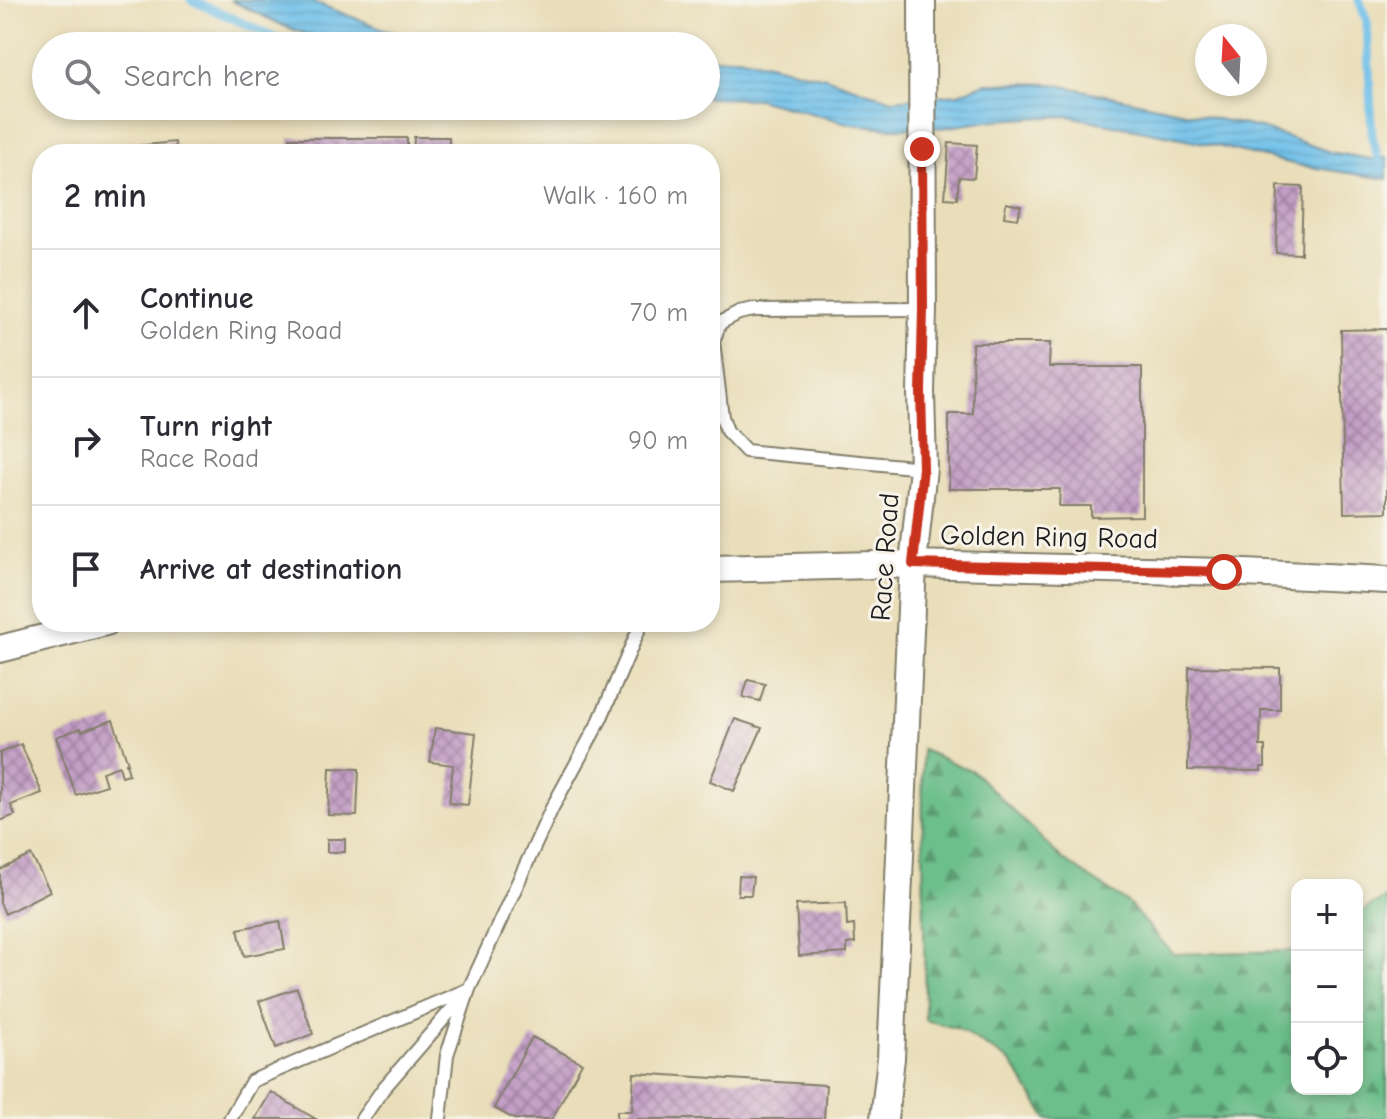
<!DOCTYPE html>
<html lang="en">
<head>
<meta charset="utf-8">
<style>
  body { margin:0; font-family:"Comic Neue",sans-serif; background:#f7f7f7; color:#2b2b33 }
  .controls { position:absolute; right:24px; bottom:24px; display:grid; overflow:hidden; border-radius:16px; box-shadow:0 4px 12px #0003 }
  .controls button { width:72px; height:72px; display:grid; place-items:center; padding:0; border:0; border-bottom:2px solid #e1e1e2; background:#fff; color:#2b2b33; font:40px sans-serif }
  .compass { position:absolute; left:1195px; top:24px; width:72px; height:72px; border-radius:50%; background:#fff; box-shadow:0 4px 12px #0003; rotate:342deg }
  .stop { position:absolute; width:24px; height:24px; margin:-18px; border:6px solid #c8321e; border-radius:50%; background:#fff }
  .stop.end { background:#c8321e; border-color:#fff; box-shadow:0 2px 8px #0008 }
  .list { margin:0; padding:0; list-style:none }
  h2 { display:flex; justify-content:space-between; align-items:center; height:104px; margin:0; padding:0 32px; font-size:34px }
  h2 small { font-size:26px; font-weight:400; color:#7c7c81 }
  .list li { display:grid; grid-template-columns:52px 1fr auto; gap:24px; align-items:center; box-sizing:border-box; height:128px; padding:0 32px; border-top:2px solid #e1e1e2 }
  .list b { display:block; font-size:30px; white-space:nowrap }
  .list p { margin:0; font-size:26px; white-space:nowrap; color:#7c7c81 }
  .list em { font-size:26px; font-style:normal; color:#7c7c81 }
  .icon { flex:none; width:44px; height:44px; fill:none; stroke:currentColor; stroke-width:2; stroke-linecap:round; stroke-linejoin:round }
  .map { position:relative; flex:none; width:1387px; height:1119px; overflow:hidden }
  .search { position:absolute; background:#fff; box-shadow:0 4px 12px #0003; left:32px; top:32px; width:688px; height:88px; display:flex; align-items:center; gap:20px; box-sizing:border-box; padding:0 28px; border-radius:44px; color:#7c7c81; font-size:30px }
  .panel { position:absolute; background:#fff; box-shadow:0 4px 12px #0003; left:32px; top:144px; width:688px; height:488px; border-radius:32px }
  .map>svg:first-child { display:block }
  .forest { fill:url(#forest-firs); stroke:#446d53; stroke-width:2 }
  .water { fill:url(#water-rules); stroke:#456e82; stroke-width:2 }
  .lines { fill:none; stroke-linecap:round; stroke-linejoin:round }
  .stream { stroke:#6ebfe9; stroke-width:9 }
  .building { fill:url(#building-cross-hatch) }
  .service-casing { stroke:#827d6a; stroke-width:16 }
  .minor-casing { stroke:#827d6a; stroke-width:30 }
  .service { stroke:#fff; stroke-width:12 }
  .minor { stroke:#fff; stroke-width:26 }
  .route { stroke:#c8321e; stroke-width:10 }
  .labels { text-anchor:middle; stroke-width:6; stroke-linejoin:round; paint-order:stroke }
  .street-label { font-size:28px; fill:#1c1c1c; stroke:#f7f3e8 }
</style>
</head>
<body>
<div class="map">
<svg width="1387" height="1119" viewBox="0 0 1387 1119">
  <defs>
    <pattern id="forest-firs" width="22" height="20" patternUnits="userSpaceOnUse" patternTransform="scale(2)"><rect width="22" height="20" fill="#6cbe8a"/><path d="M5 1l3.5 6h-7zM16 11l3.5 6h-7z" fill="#589a70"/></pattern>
    <pattern id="water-rules" width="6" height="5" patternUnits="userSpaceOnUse" patternTransform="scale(2)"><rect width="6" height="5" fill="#6ebfe9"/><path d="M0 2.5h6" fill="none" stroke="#5fa4c7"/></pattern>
    <pattern id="building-cross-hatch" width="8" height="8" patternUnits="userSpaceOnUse" patternTransform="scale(2)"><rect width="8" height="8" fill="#c39ec6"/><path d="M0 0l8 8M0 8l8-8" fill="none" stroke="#9e80a0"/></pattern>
  </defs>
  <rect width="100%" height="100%" fill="#f7f3e8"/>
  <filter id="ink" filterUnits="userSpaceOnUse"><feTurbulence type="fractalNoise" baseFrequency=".0125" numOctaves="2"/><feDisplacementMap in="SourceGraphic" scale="16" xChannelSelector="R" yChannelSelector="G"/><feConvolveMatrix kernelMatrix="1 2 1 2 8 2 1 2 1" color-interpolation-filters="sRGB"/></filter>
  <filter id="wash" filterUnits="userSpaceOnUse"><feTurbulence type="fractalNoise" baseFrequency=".006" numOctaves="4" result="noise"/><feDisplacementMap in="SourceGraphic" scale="32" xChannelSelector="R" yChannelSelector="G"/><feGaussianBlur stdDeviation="1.8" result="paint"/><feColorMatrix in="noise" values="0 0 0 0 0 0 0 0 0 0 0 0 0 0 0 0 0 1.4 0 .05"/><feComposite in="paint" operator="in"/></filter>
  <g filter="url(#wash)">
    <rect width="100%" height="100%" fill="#e9deb9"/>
    <path class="forest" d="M922 750 973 771 1062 859 1128 903 1173 954 1290 951 1297 947V1089H1357V914L1387 897V1119H1047L1012 1063 959 1029 925 1020Z"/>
    <path class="water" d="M230 0H308L428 46H338L284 26Z
      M738 57 825 77 892 100 958 94 986 83 1054 84 1264 129 1330 152 1376 160 1387 157V179L1298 165 1191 140 1068 116 995 120 942 128H888L852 124 757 99 706 98V59Z"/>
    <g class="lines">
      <path class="stream" d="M191 0 281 40 306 46
        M1359 0 1367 22 1372 136 1381 170"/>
    </g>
    <g id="blocks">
      <path class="building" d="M414 137H449V154H413Z
        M290 138H407V154H290Z
        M175 142 176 154H117L116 148Z
        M949 143 977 145 974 178 959 177 957 199 945 198Z
        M1278 186 1303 187 1301 254 1276 253Z
        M1006 203 1021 206 1018 219 1004 217Z
        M1387 329V512L1344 513 1341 330Z
        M972 343H1050L1049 367H1142V516L1091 517V506H1059L1060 489H949V414H973Z
        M1189 667 1280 668V710H1261L1260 746H1265V767H1261V771L1188 770Z
        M748 680 765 684 760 701 743 697Z
        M735 719 762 728 734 791 710 781Z
        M113 720 128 763H126L129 774 122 776 119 766 102 772 106 785 76 795 56 737 81 728 82 731Z
        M435 728 476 733 468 805 449 803 453 765 430 762Z
        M21 744 42 793 11 805 15 815 0 821V753Z
        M330 768 359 769 357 816 328 815Z
        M327 839H345V852H327Z
        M31 855 50 891 5 914 0 903V870Z
        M739 876 753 877 751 895H738Z
        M846 903 847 926 854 925 855 943 847 944V953L799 956 796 905Z
        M280 921 285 949 244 956 238 929Z
        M297 988 313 1034 276 1048 259 1001Z
        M532 1037 582 1063 552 1119H514L494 1108Z
        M634 1073 826 1085 824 1119H617V1111H632Z
        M271 1092 302 1111 316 1119H255Z"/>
    </g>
  </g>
  <g filter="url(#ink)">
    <use href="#blocks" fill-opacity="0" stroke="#827d6a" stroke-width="2"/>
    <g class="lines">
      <defs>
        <path id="service" d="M923 309 754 310 739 313 720 323 713 341 722 417 727 431 746 451 923 468
          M230 1119 252 1081 469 989
          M362 1119 383 1089 465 994
          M440 1119 447 1055 469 989 552 808 600 720 642 622"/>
        <path id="minor" d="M710 569 913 564 1224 572 1387 580
          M0 649 106 622
          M884 1119 891 1058 913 564 923 468 921 392 923 309 922 0"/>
      </defs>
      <use href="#service" class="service-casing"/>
      <use href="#minor" class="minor-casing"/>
      <use href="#service" class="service"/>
      <use href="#minor" class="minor"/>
    </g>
  </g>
  <g class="lines" filter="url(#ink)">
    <path class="route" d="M922 149 923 309 921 392 923 468 913 564 1224 572"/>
  </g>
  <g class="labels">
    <g class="street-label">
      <text transform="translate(1049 536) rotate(1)" y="10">Golden Ring Road</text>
      <text transform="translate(884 557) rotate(-86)" y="10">Race Road</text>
    </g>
  </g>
</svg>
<div class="controls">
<button>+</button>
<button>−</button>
<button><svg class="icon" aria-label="locate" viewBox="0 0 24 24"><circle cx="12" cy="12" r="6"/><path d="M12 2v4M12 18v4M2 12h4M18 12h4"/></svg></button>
</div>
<svg class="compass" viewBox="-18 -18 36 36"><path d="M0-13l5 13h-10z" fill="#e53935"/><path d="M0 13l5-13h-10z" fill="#7c7c81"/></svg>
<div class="stop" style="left:1224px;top:572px"></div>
<div class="stop end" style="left:922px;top:149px"></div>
<div class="search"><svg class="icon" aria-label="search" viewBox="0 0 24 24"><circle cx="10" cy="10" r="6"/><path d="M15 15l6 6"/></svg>Search here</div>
<section class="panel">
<h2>2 min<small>Walk · 160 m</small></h2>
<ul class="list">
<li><svg class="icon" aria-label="ahead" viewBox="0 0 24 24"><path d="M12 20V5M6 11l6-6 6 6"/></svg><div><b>Continue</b><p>Golden Ring Road</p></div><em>70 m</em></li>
<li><svg class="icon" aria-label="right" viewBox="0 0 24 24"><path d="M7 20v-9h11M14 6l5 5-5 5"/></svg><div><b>Turn right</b><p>Race Road</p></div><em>90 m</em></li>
<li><svg class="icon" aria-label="arrive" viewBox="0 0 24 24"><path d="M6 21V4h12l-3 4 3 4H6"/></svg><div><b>Arrive at destination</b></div></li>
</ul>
</section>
</div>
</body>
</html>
